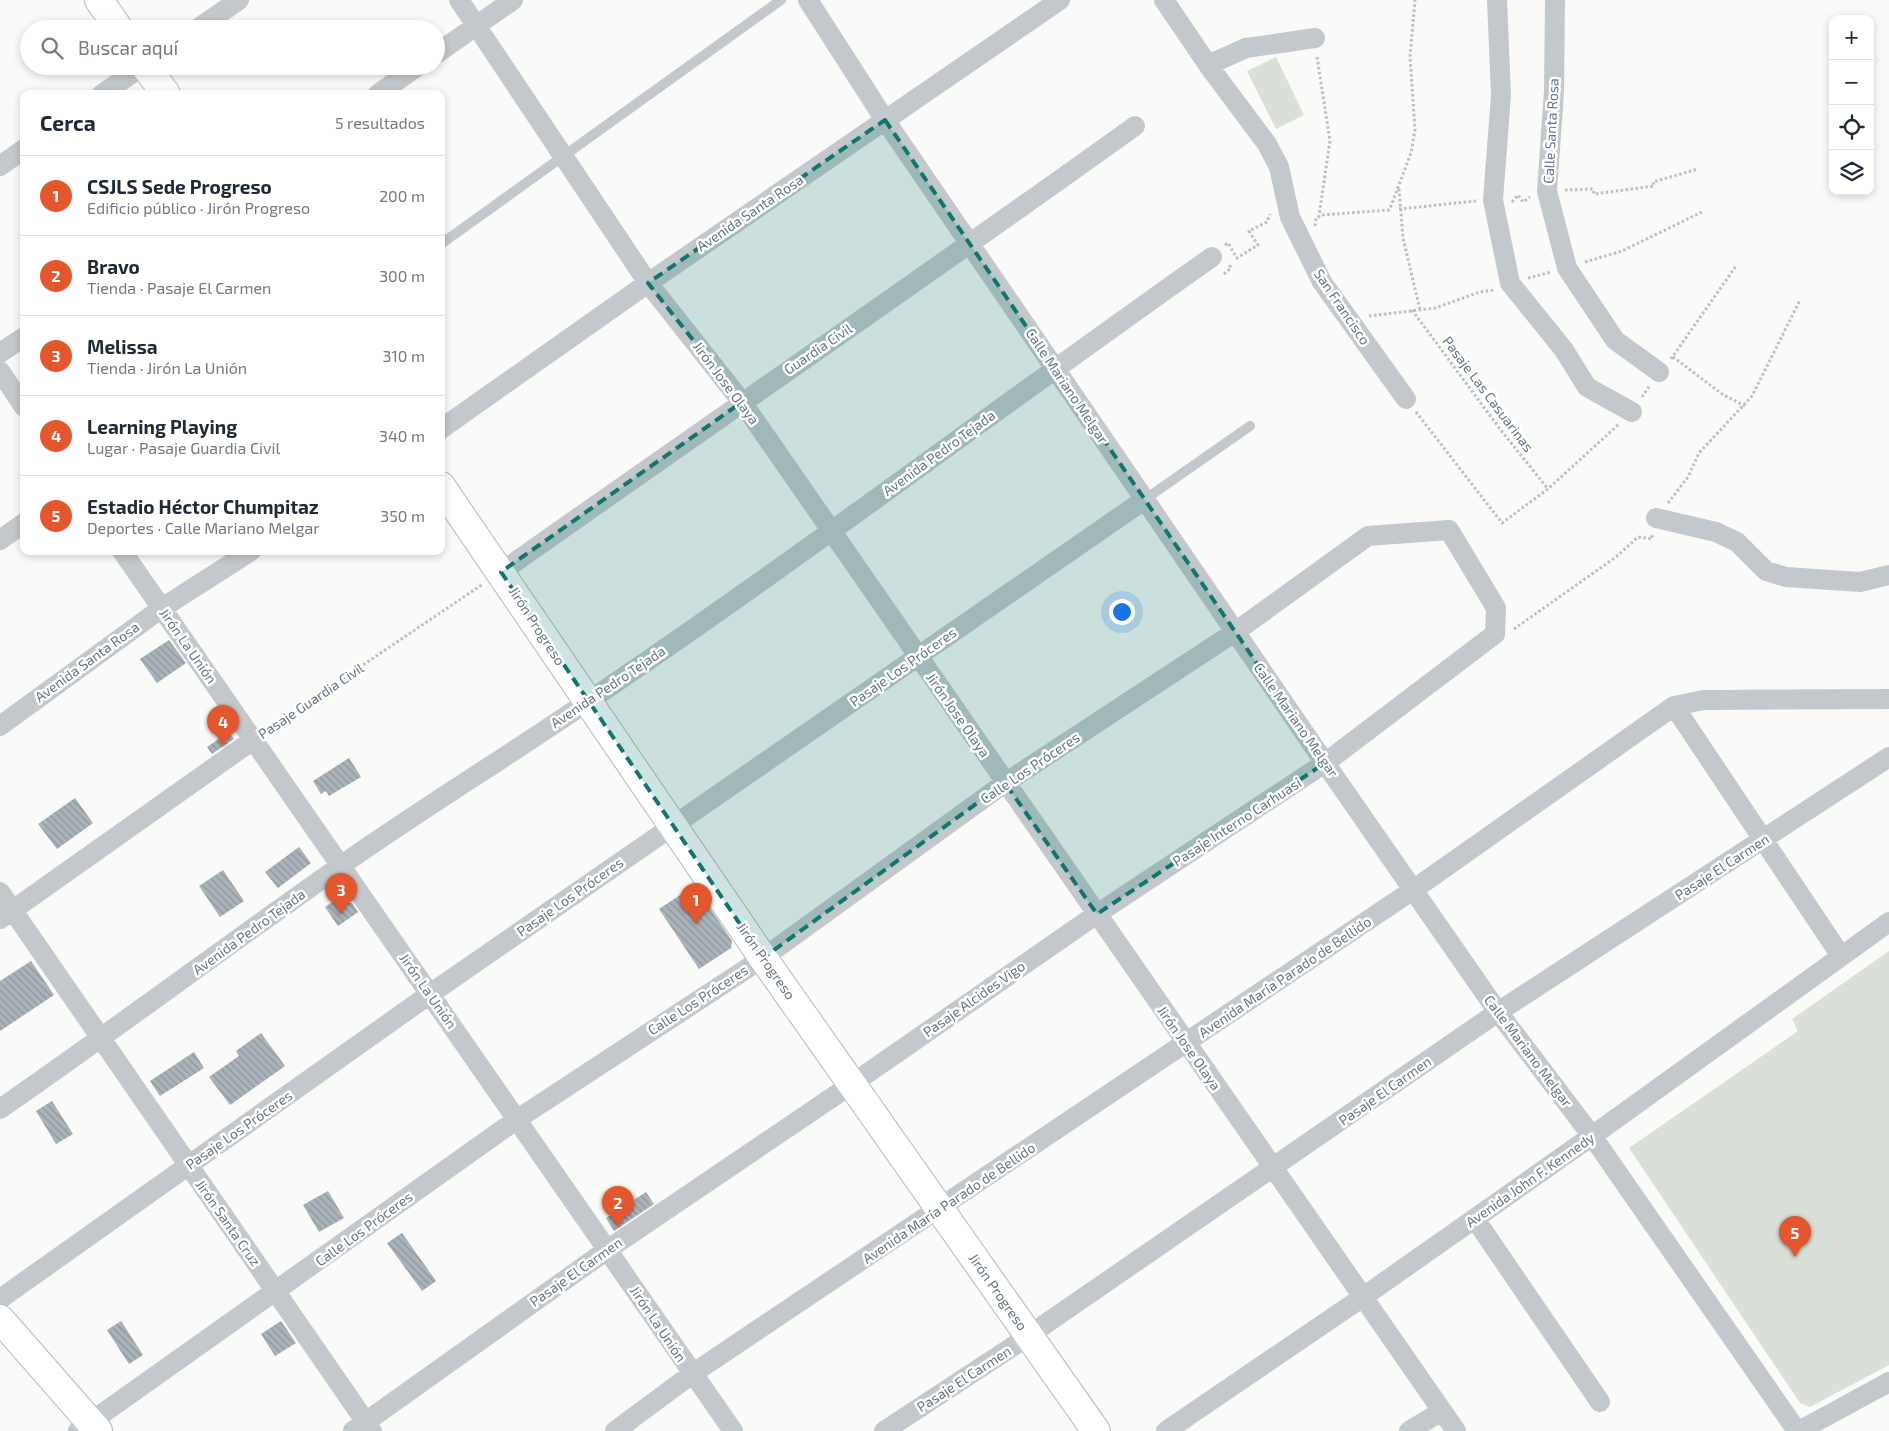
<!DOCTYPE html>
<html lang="es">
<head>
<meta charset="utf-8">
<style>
  body { margin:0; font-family:"Exo 2",sans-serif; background:#f2f2f3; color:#1f2937 }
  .controls { position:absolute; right:15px; top:15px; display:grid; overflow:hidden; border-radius:10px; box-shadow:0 2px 8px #0003 }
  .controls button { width:45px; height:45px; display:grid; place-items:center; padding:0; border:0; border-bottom:1px solid #e0e1e3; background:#fff; color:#1f2937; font:25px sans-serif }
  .you { position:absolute; left:1121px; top:611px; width:18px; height:18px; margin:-12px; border:4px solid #fff; border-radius:50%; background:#1a73e8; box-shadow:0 0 0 8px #1a73e833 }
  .badge { display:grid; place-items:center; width:32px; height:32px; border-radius:50%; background:#e4572e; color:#fff; font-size:16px; font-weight:700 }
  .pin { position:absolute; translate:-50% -41px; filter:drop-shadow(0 1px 2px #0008) }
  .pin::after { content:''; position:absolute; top:26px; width:18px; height:15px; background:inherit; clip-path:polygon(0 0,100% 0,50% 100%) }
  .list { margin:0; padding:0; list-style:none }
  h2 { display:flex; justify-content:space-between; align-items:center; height:65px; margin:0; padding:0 20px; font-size:21px }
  h2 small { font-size:16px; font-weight:400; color:#747a83 }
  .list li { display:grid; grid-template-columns:32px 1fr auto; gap:15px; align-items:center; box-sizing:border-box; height:80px; padding:0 20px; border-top:1px solid #e0e1e3 }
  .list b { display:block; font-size:19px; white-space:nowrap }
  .list p { margin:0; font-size:16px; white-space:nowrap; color:#747a83 }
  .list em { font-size:16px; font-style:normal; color:#747a83 }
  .icon { flex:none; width:28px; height:28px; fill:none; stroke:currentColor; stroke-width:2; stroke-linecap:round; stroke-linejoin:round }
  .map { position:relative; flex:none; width:1889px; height:1431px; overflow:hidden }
  .search { position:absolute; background:#fff; box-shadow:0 2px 8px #0003; left:20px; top:20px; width:425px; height:55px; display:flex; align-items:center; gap:12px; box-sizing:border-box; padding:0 18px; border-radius:28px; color:#747a83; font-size:19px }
  .panel { position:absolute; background:#fff; box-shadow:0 2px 8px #0003; left:20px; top:90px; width:425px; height:465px; border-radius:10px }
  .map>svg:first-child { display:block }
  .green { fill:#dadfd7 }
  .building { fill:url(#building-back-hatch) }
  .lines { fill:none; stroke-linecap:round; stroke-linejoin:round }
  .secondary-casing { stroke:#b3babf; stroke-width:30 }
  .path { stroke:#bbbfc2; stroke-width:3; stroke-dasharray:2.5 2.5; stroke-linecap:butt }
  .lane { stroke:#c3c8cc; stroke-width:10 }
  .street { stroke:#c3c8cc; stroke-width:20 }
  .secondary { stroke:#fff; stroke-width:28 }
  .marked { fill:#0f766e; fill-opacity:0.2; stroke:#0f766e; stroke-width:4; stroke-dasharray:10 6; stroke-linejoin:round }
  .labels { text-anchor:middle; stroke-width:5; stroke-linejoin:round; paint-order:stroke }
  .street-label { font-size:14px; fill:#657683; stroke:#fff }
</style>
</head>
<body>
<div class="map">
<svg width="1889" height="1431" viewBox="0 0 1889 1431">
  <defs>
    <pattern id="building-back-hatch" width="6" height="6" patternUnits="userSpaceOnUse" patternTransform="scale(1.25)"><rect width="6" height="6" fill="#aab3b9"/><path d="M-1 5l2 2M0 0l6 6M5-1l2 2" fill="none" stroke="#8e969c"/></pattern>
  </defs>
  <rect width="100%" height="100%" fill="#fafaf8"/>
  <path class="green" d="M1276 57 1304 115 1276 129 1247 71Z
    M1889 951V1365L1810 1407 1800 1403 1629 1148 1798 1031 1792 1019Z"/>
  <path class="building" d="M169 640 186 663 157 683 140 659Z
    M229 732 234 739 212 754 207 747Z
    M349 758 361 777 329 796 326 791 321 794 313 781Z
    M75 798 93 823 57 849 38 824Z
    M299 847 311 863 278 888 265 872Z
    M223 870 244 901 220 917 199 886Z
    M695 885 732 941 731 948 699 969 659 909Z
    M334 901 352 903 358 912 338 926 325 907Z
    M31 961 54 995 0 1031V981Z
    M261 1033 285 1066 230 1105 209 1077 239 1056 236 1051Z
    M194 1052 204 1068 160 1096 150 1081Z
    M52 1101 73 1134 56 1144 36 1111Z
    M328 1191 344 1218 319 1232 303 1205Z
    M646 1192 654 1204 614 1231 606 1218Z
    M402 1233 436 1281 422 1291 387 1243Z
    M121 1321 143 1355 129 1364 107 1330Z
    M281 1321 296 1343 275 1356 261 1334Z"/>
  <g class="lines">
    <defs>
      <path id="secondary" d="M99 0 119 29
        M145 66 166 94
        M441 486 763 958 1096 1431
        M0 1319 98 1431"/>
    </defs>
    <use href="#secondary" class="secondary-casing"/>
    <path class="path" d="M1317 57 1330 141 1319 216
      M1399 189 1403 238 1420 310
      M1565 190 1593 189 1594 194 1654 186 1653 182 1698 169
      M1512 202 1518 195 1523 202 1530 197
      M1399 209 1476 201
      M1315 226 1316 218 1322 215 1389 210 1391 206 1411 153 1415 130 1410 57 1415 0
      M1225 245 1228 243 1237 258 1258 245 1249 231 1267 222 1270 214
      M1585 262 1622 251 1704 211
      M1224 274 1231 268 1229 264
      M1528 278 1551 272
      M1412 310 1500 429 1548 489
      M1369 316 1435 308 1480 292 1494 290
      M1673 357 1722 394 1745 406
      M1671 359 1736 266
      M1642 397 1650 385
      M1416 412 1502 523 1548 489 1619 424
      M1668 503 1688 477 1699 453 1752 396 1800 300
      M1514 629 1616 557 1638 537 1652 539V534
      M268 729 483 584"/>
    <path class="lane" d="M441 244 781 0
      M1144 500 1250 426"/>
    <path class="street" d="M459 0 648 283 742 402 1456 1431
      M808 0 885 120 1325 763 1498 1012 1592 1136 1797 1431
      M1164 0 1208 65 1267 144 1279 167 1290 217 1322 282 1406 399
      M1497 0 1501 95 1493 200 1510 283 1564 350 1587 387 1632 412
      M1555 0 1554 91 1547 191 1567 268 1615 340 1659 372
      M197 29 239 0
      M436 54 513 0
      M1208 65 1246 48 1315 38
      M102 94 143 66
      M378 94 418 66
      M0 166 24 149
      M0 353 24 337
      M0 371 24 407
      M441 429 648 283 1060 0
      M1656 518 1716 532 1737 542 1766 571 1786 577 1860 582 1889 575
      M0 540 24 523
      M122 551 733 1431
      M501 572C712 423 925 277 1135 126
      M1674 706 1841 956
      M0 726 162 608 251 551
      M0 892 372 1431
      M0 919 253 740
      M0 1109C114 1030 225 947 339 867 420 810 505 758 587 702 799 559 1003 404 1212 257
      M1475 1219 1600 1402
      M0 1299 430 994 1144 500
      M78 1431 516 1120 763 958 1005 783 1235 632 1368 536 1449 530 1496 608 1495 634 1325 763 1097 914 852 1084 607 1250 353 1431
      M615 1431 692 1374 1413 890 1674 706 1704 700 1889 699
      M884 1431 1012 1347 1498 1012 1889 757
      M1166 1431 1363 1297 1592 1136 1889 922
      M1409 1431 1442 1411
      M1799 1431 1889 1382"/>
    <use href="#secondary" class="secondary"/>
  </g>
  <path class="marked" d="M885 120 1325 763 1097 914 1005 783 763 958 501 572 742 402 648 283Z"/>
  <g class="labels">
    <g class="street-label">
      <text transform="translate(1551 131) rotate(-87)" y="5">Calle Santa Rosa</text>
      <text transform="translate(750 213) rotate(-34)" y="5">Avenida Santa Rosa</text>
      <text transform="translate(1342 307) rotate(56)" y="5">San Francisco</text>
      <text transform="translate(818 349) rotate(-34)" y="5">Guardia Civil</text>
      <text transform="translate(726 383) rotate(53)" y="5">Jirón Jose Olaya</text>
      <text transform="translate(1067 386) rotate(56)" y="5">Calle Mariano Melgar</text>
      <text transform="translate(1488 394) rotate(53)" y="5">Pasaje Las Casuarinas</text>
      <text transform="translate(939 453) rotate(-36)" y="5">Avenida Pedro Tejada</text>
      <text transform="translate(537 626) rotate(57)" y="5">Jirón Progreso</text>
      <text transform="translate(188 646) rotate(55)" y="5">Jirón La Unión</text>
      <text transform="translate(87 662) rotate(-36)" y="5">Avenida Santa Rosa</text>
      <text transform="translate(903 667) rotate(-35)" y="5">Pasaje Los Próceres</text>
      <text transform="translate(608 687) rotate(-34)" y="5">Avenida Pedro Tejada</text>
      <text transform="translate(311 701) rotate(-34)" y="5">Pasaje Guardia Civil</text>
      <text transform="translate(958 715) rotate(55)" y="5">Jirón Jose Olaya</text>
      <text transform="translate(1296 720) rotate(55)" y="5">Calle Mariano Melgar</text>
      <text transform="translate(1030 768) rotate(-34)" y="5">Calle Los Próceres</text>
      <text transform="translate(1237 822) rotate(-33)" y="5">Pasaje Interno Carhuasi</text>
      <text transform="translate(1722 867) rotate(-33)" y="5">Pasaje El Carmen</text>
      <text transform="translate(570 897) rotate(-35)" y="5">Pasaje Los Próceres</text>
      <text transform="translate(249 932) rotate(-36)" y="5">Avenida Pedro Tejada</text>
      <text transform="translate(766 961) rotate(55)" y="5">Jirón Progreso</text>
      <text transform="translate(1285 977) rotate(-34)" y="5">Avenida María Parado de Bellido</text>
      <text transform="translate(428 991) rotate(55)" y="5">Jirón La Unión</text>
      <text transform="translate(974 999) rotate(-35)" y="5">Pasaje Alcides Vigo</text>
      <text transform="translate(698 1000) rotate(-33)" y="5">Calle Los Próceres</text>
      <text transform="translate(1189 1048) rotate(55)" y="5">Jirón Jose Olaya</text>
      <text transform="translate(1528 1051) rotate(53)" y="5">Calle Mariano Melgar</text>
      <text transform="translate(1385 1091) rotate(-35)" y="5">Pasaje El Carmen</text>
      <text transform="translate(239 1130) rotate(-35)" y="5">Pasaje Los Próceres</text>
      <text transform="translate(1530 1180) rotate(-35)" y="5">Avenida John F. Kennedy</text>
      <text transform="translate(949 1203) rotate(-34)" y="5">Avenida María Parado de Bellido</text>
      <text transform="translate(228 1223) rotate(55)" y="5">Jirón Santa Cruz</text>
      <text transform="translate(364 1229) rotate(-36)" y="5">Calle Los Próceres</text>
      <text transform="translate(576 1272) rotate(-35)" y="5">Pasaje El Carmen</text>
      <text transform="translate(998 1292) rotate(55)" y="5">Jirón Progreso</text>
      <text transform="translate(658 1324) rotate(56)" y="5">Jirón La Unión</text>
      <text transform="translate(964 1379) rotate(-33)" y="5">Pasaje El Carmen</text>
    </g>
  </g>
</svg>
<div class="controls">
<button>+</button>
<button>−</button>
<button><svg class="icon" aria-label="locate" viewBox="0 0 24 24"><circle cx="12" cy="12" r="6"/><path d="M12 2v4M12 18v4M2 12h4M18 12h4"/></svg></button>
<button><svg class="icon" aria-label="layers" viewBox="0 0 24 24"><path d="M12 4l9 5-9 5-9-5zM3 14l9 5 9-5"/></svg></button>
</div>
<div class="you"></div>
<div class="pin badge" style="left:696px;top:924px">1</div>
<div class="pin badge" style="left:618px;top:1227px">2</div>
<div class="pin badge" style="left:341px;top:914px">3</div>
<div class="pin badge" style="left:223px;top:746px">4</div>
<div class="pin badge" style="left:1795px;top:1257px">5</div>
<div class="search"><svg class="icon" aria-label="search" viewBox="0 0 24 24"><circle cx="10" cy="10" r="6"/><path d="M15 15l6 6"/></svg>Buscar aquí</div>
<section class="panel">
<h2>Cerca<small>5 resultados</small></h2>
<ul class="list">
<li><span class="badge">1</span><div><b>CSJLS Sede Progreso</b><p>Edificio público · Jirón Progreso</p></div><em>200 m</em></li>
<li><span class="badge">2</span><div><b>Bravo</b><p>Tienda · Pasaje El Carmen</p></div><em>300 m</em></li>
<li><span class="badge">3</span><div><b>Melissa</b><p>Tienda · Jirón La Unión</p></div><em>310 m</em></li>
<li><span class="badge">4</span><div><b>Learning Playing</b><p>Lugar · Pasaje Guardia Civil</p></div><em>340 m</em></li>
<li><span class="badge">5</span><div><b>Estadio Héctor Chumpitaz</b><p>Deportes · Calle Mariano Melgar</p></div><em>350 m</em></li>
</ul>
</section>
</div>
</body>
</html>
